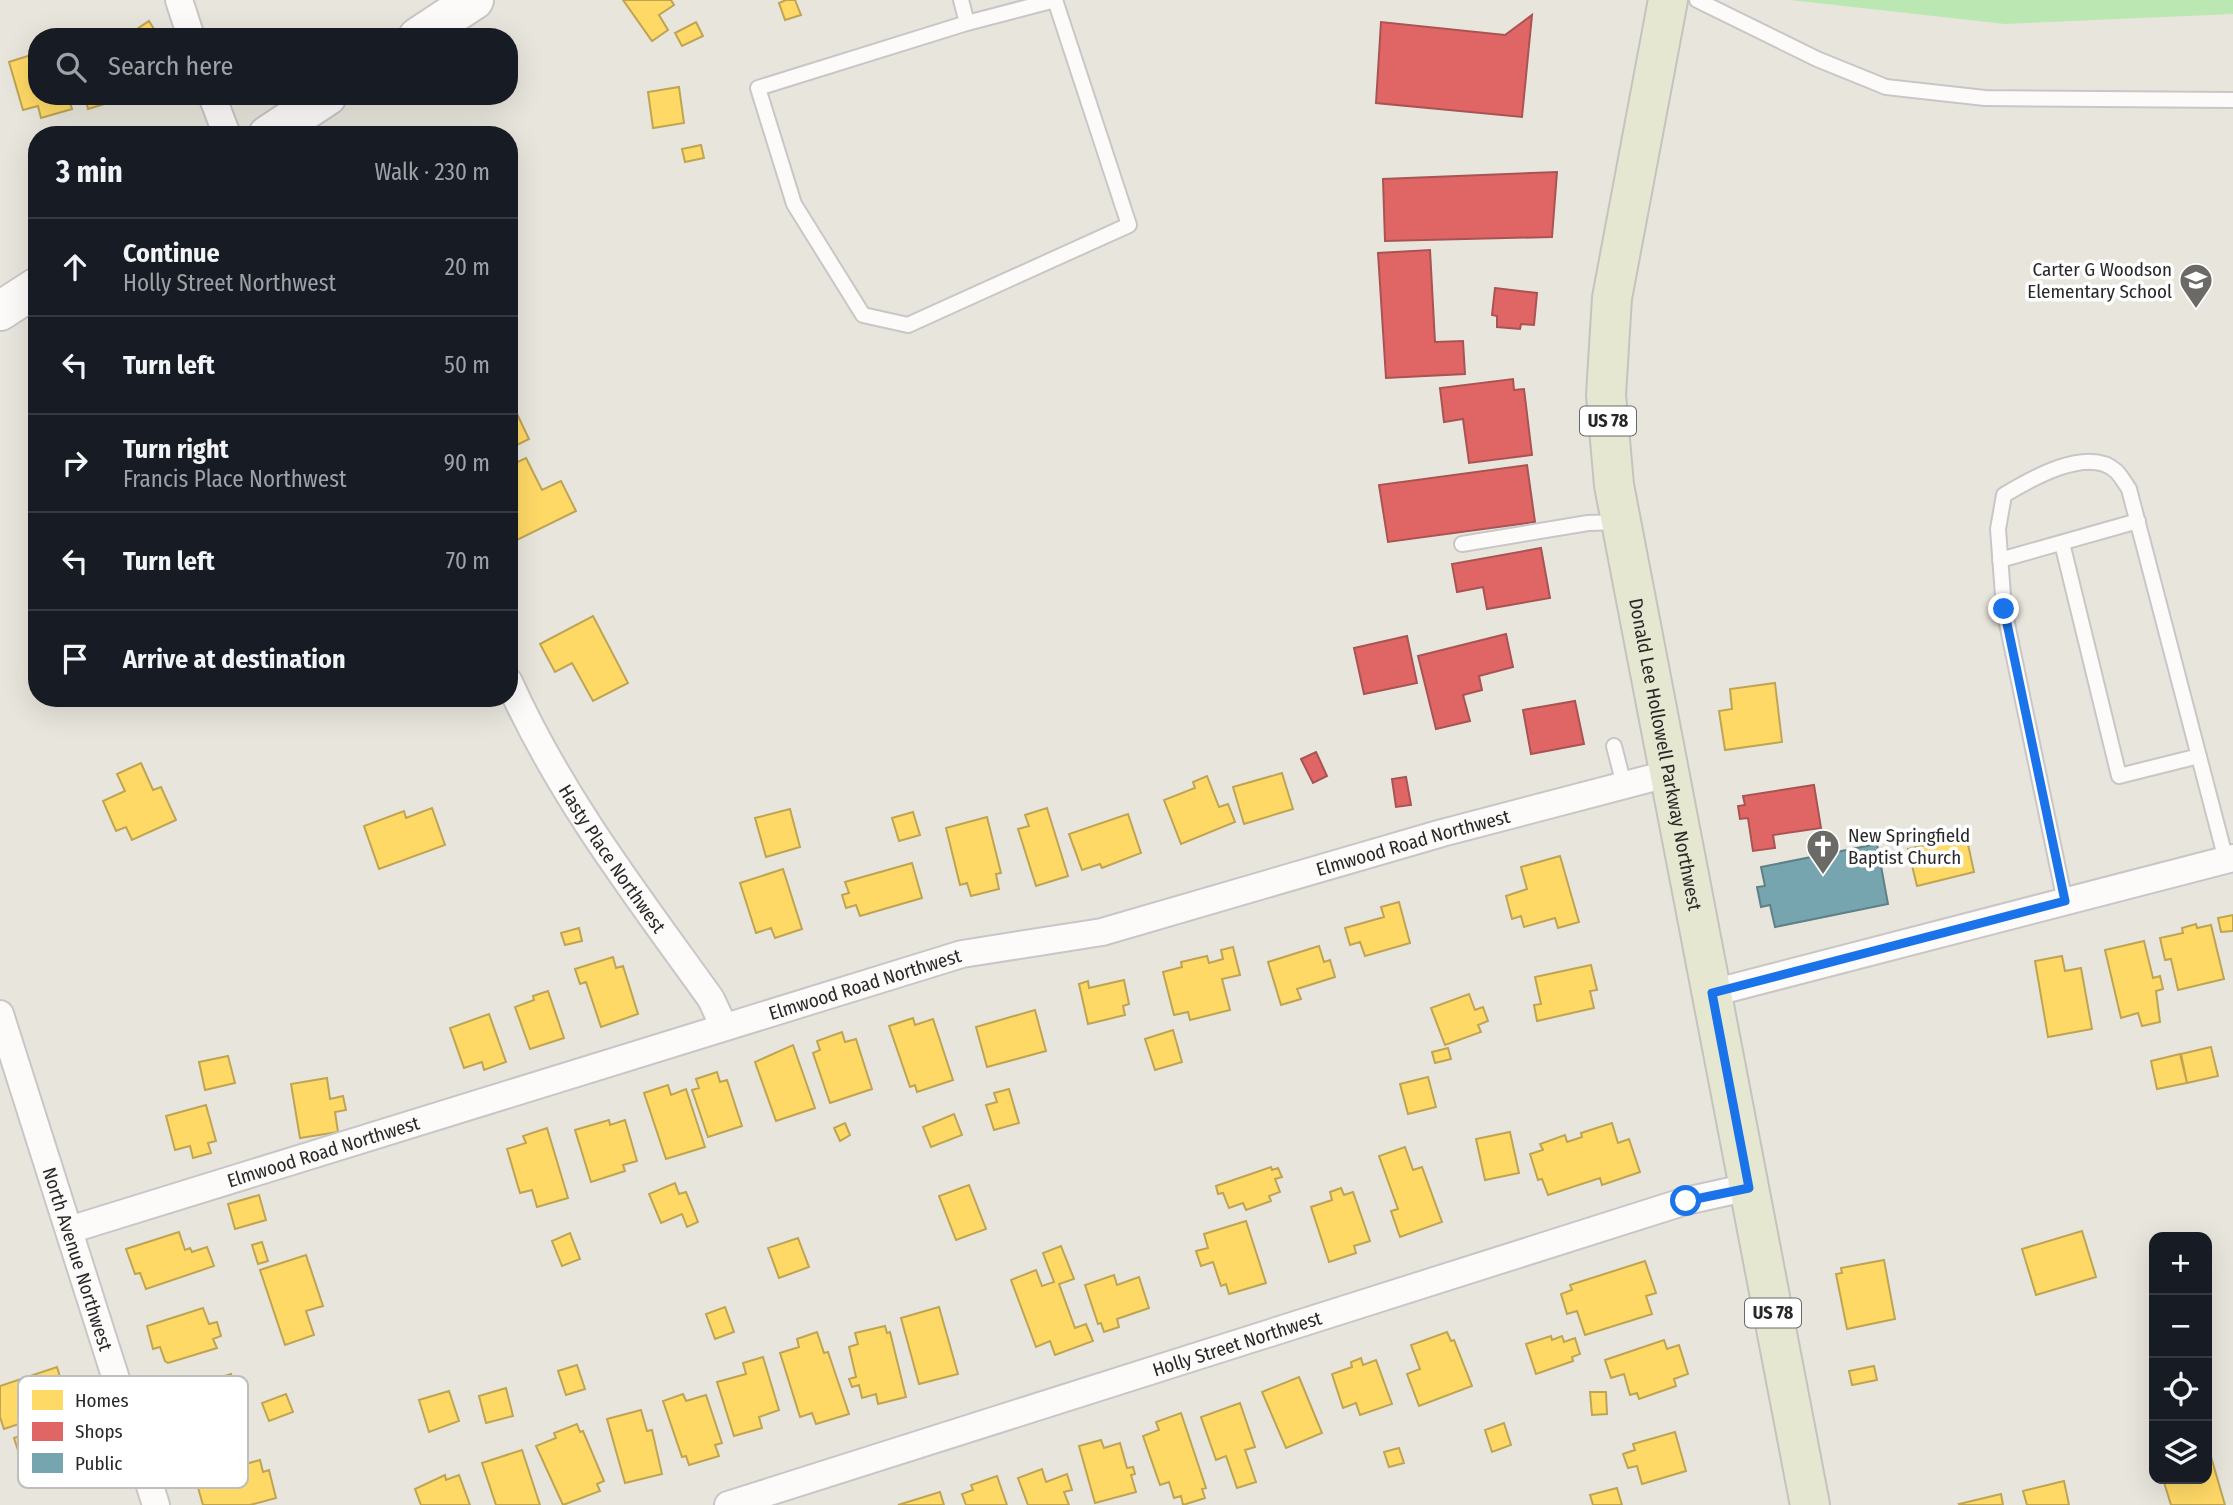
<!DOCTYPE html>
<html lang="en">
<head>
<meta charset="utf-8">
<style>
  body { margin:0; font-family:"Fira Sans Condensed",sans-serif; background:#242831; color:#f1f3f6 }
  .controls { position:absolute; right:21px; bottom:21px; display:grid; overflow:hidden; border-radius:14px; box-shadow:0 7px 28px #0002 }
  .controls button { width:63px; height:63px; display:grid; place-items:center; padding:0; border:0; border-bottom:2px solid #363941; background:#171b24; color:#f1f3f6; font:35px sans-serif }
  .stop { position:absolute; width:21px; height:21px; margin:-16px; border:5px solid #1a73e8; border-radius:50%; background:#fff }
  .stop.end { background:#1a73e8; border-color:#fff; box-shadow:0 2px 7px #0008 }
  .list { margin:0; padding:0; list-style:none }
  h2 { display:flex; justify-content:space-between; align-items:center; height:91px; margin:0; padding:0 28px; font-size:30px }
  h2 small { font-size:23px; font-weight:400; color:#9ea1a6 }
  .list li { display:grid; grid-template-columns:46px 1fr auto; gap:21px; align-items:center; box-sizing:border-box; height:98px; padding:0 28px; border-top:2px solid #363941 }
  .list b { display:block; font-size:26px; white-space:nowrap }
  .list p { margin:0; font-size:23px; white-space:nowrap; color:#9ea1a6 }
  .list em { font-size:23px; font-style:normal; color:#9ea1a6 }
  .icon { flex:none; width:38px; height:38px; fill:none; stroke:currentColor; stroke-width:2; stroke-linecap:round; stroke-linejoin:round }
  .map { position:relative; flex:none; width:2233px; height:1505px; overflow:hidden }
  .search { position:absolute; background:#171b24; box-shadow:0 7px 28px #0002; left:28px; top:28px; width:490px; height:77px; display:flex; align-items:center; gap:18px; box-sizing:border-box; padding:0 24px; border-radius:28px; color:#9ea1a6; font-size:26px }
  .panel { position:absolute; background:#171b24; box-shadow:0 7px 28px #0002; left:28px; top:126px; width:490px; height:581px; border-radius:28px }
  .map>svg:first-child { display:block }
  .green { fill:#bbe7b2 }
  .homes { fill:#ffd966; stroke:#bea453; stroke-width:2 }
  .shops { fill:#e06666; stroke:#a95353; stroke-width:2 }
  .public { fill:#76a5af; stroke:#5f8086; stroke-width:2 }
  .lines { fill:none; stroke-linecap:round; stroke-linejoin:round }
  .lane-casing { stroke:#c8c6c6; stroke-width:18 }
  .street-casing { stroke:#c8c6c6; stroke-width:30 }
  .secondary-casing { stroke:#c8c6c6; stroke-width:42 }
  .primary-casing { stroke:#c4c3bf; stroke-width:42 }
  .lane { stroke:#fcfbfa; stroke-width:14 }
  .street { stroke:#fcfbfa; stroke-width:26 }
  .secondary { stroke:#fcfbfa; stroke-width:38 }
  .primary { stroke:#e6e7d1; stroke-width:38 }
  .route { stroke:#1a73e8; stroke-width:9 }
  .labels { text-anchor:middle; stroke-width:7; stroke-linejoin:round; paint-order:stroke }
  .shield { fill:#fff; stroke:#686868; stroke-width:2 }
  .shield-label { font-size:18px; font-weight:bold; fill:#282828 }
  .poi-label { font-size:19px; fill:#282828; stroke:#fff; text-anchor:end }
  .street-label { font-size:19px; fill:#282828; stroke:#fff }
  .key { fill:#fff; stroke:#bebebe; stroke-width:2 }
  .key-label { font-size:19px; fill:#282828 }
</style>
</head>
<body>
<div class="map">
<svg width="2233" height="1505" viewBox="0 0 2233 1505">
  <rect width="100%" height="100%" fill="#e8e6dc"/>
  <path class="green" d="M1790 0H2233V14L2005 24Z"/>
  <path class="homes" d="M623 0H671L674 5 659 15 668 30 652 41Z
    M786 0H795L801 15 785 20 779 3Z
    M149 21 159 37H125Z
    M696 22 703 36 682 46 675 33Z
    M37 53V96H68L72 109 41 118 38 106 23 110 9 62Z
    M679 87 684 123 653 128 648 92Z
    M85 96H110L111 102 88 109Z
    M701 145 704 158 685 162 682 149Z
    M509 397 529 439 509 449Z
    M526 458 542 490 561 481 576 511 515 541 509 529V466Z
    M593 616 628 683 593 701 572 663 555 672 540 644Z
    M1775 683 1782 742 1725 750 1719 711 1732 709 1730 689Z
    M141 763 153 790 161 787 176 820 132 840 126 827 116 831 103 801 125 791 117 774Z
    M1282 773 1293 809 1244 824 1233 787Z
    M1207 776 1219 807 1228 804 1235 822 1181 844 1164 800 1195 788 1193 782Z
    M432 808 445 845 379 869 364 826 404 811 406 818Z
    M1047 808 1068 876 1036 886 1018 829 1029 826 1025 815Z
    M790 809 800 847 766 857 755 818Z
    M913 812 920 835 899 841 892 818Z
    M1128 814 1141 853 1102 868 1100 864 1082 870 1069 834Z
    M987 817 1001 873 996 874 999 889 971 896 967 883 960 885 946 828Z
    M1966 835 1974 872 1917 886 1908 849Z
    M1560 856 1579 922 1558 928 1555 918 1524 927 1521 916 1512 919 1506 896 1527 889 1521 867Z
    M912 863 922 898 860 916 856 905 846 908 842 895 849 893 845 882Z
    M783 869 802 929 775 938 771 928 756 933 740 883Z
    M1399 902 1410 943 1365 956 1360 942 1350 945 1345 928 1384 917 1381 907Z
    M2233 915V931L2221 932 2218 918Z
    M2196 924 2197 928 2211 925 2224 979 2178 990 2171 959 2165 960 2160 938 2183 933 2182 928Z
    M579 928 582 941 565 945 561 933Z
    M2144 941 2153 978 2160 976 2163 989 2156 991 2160 1022 2142 1026 2138 1013 2121 1018 2105 950Z
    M1319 946 1324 962 1330 960 1335 977 1297 989 1301 999 1281 1005 1268 962Z
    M1233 947 1240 975 1222 979 1230 1010 1190 1020 1188 1012 1174 1015 1163 972 1182 967 1181 962 1207 956 1209 963 1223 959 1221 950Z
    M2062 956 2065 971 2081 968 2092 1029 2048 1037 2035 961Z
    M613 957 616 968 623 966 638 1014 601 1027 586 982 580 984 575 969Z
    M1591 965 1597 990 1590 991 1594 1008 1537 1021 1534 1005 1541 1004 1535 977Z
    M1124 980 1129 1004 1123 1006 1125 1015 1088 1024 1079 984 1088 981 1089 988Z
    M548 991 564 1038 530 1049 515 1007 534 1000 533 996Z
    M1469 994 1475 1010 1483 1007 1488 1021 1478 1025 1481 1032 1445 1045 1431 1008Z
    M1035 1010 1046 1051 987 1067 976 1027Z
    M489 1014 506 1062 484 1070 482 1062 464 1068 450 1028Z
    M913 1018 915 1025 933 1019 953 1080 917 1092 915 1085 910 1087 889 1026Z
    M1173 1030 1182 1062 1155 1070 1145 1039Z
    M842 1032 845 1042 856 1039 872 1089 830 1103 813 1053 820 1050 817 1041Z
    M793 1045 815 1108 776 1121 755 1062Z
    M2211 1047 2218 1076 2187 1083 2181 1054Z
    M1448 1048 1451 1059 1435 1063 1432 1052Z
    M2180 1054 2187 1083 2157 1089 2151 1061Z
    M228 1056 235 1083 205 1090 199 1062Z
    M717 1072 720 1082 727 1080 742 1126 708 1137 692 1090 699 1088 696 1079Z
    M1428 1077 1436 1107 1408 1114 1400 1084Z
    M327 1078 330 1099 343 1096 346 1110 335 1112 338 1132 300 1138 291 1084Z
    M668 1085 671 1095 686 1089 705 1147 666 1159 644 1093Z
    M1009 1089 1019 1123 994 1130 986 1105 997 1102 994 1093Z
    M206 1105 216 1141 208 1143 211 1153 193 1158 190 1146 175 1150 166 1116Z
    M954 1114 962 1135 931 1147 923 1127Z
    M609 1120 610 1125 625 1120 637 1161 623 1165 625 1171 591 1182 575 1130Z
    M845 1123 850 1135 840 1141 834 1128Z
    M1612 1123 1618 1143 1629 1139 1640 1172 1602 1185 1600 1178 1548 1195 1542 1179 1538 1180 1530 1154 1543 1150 1540 1144 1565 1135 1567 1142 1582 1137 1581 1133Z
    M547 1128 568 1198 537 1207 532 1190 520 1193 507 1149 526 1143 523 1136Z
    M1510 1132 1519 1173 1485 1180 1476 1139Z
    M1405 1147 1413 1170 1422 1167 1442 1222 1400 1237 1391 1211 1398 1209 1379 1156Z
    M1271 1167 1272 1170 1278 1168 1282 1177 1275 1179 1280 1192 1269 1196 1271 1201 1246 1210 1243 1203 1229 1208 1223 1193 1218 1194 1216 1186Z
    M675 1183 679 1194 686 1192 698 1222 687 1227 682 1214 661 1223 649 1194Z
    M969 1185 986 1229 956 1240 939 1196Z
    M1341 1188 1344 1195 1353 1192 1370 1241 1354 1246 1356 1253 1329 1262 1311 1207 1332 1200 1330 1192Z
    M259 1195 266 1220 235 1229 228 1204Z
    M1246 1221 1266 1283 1229 1294 1226 1284 1221 1286 1213 1262 1201 1266 1196 1251 1208 1248 1204 1234Z
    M2082 1231 2096 1277 2036 1295 2022 1249Z
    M179 1232 185 1250 190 1248 192 1252 207 1247 214 1266 146 1289 140 1273 135 1274 126 1249Z
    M570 1233 580 1259 562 1266 552 1241Z
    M798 1238 809 1267 779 1278 768 1248Z
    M262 1242 268 1261 258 1264 252 1245Z
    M1061 1246 1074 1279 1059 1284 1075 1328 1086 1324 1093 1341 1055 1355 1050 1341 1036 1347 1011 1280 1036 1270 1042 1286 1054 1282 1043 1253Z
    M306 1255 323 1306 306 1311 314 1335 285 1345 260 1270Z
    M1884 1260 1895 1319 1847 1329 1836 1274 1842 1273 1841 1268Z
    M1645 1261 1656 1293 1646 1296 1652 1314 1585 1335 1577 1311 1567 1314 1561 1294 1572 1290 1570 1285Z
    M1114 1275 1117 1285 1139 1277 1149 1308 1117 1319 1119 1327 1104 1332 1101 1323 1098 1324 1085 1285Z
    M725 1307 734 1332 715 1339 706 1314Z
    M939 1307 958 1374 919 1384 901 1318Z
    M203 1308 209 1324 217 1322 221 1336 213 1339 217 1348 168 1363 165 1361 160 1347 153 1349 147 1326Z
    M885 1326 887 1333 890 1332 906 1397 878 1404 876 1394 862 1398 859 1385 852 1387 849 1379 856 1377 849 1347 858 1344 855 1333Z
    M817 1332 824 1353 828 1352 849 1414 816 1424 812 1413 800 1417 780 1353 799 1347 797 1339Z
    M1447 1332 1451 1341 1454 1340 1472 1386 1419 1406 1407 1374 1420 1369 1411 1345Z
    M1551 1336 1552 1340 1562 1336 1564 1342 1575 1338 1580 1354 1572 1357 1573 1361 1536 1374 1526 1344Z
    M1664 1340 1667 1349 1679 1345 1688 1374 1674 1379 1676 1386 1639 1399 1637 1393 1630 1395 1624 1374 1611 1378 1605 1360Z
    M763 1357 779 1410 759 1417 762 1428 734 1436 717 1382 746 1374 743 1363Z
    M1361 1358 1363 1365 1376 1360 1392 1404 1360 1415 1356 1403 1343 1408 1332 1374 1352 1367 1351 1362Z
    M577 1365 585 1389 566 1395 558 1371Z
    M1874 1366 1877 1380 1852 1385 1849 1371Z
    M57 1367 61 1380 70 1377 79 1404 4 1429 0 1417V1386Z
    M231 1374 244 1416 200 1429 203 1441 183 1447 169 1399 176 1397 175 1391Z
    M1299 1377 1322 1433 1286 1448 1262 1392Z
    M506 1388 513 1416 486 1423 479 1396Z
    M449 1391 459 1421 429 1432 419 1400Z
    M1590 1392H1606L1607 1414 1592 1415Z
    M286 1394 293 1412 269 1421 262 1403Z
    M683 1394 686 1401 706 1395 722 1443 715 1445 719 1456 689 1465 686 1456 682 1457 663 1401Z
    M1240 1403 1255 1447 1245 1450 1256 1482 1237 1488 1226 1456 1216 1460 1201 1417Z
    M641 1410 647 1431 652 1430 662 1474 625 1483 607 1419Z
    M1181 1413 1206 1488 1202 1489 1205 1498 1183 1505 1181 1496 1174 1498 1169 1482 1160 1485 1143 1436 1159 1430 1156 1422Z
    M1504 1423 1511 1445 1492 1452 1485 1430Z
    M577 1424 580 1432 583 1431 604 1481 597 1484 600 1491 563 1505 536 1446 556 1438 554 1433Z
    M76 1426 78 1431 87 1428 98 1462 39 1480 34 1463 23 1466 14 1438 39 1430 42 1437Z
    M1675 1432 1686 1471 1642 1484 1637 1466 1628 1468 1623 1454 1635 1450 1633 1444Z
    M1101 1440 1104 1448 1120 1443 1127 1468 1133 1467 1135 1474 1131 1475 1136 1492 1095 1503 1079 1446Z
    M2207 1443 2225 1505H2171L2163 1479H2207Z
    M1399 1448 1404 1463 1389 1467 1384 1452Z
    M522 1450 540 1505H496L482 1463Z
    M260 1460 263 1472 269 1470 276 1498 250 1505H203L197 1484 207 1481 205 1475Z
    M1042 1469 1046 1482 1067 1474 1072 1490 1064 1492 1069 1505H1028L1018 1478Z
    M445 1475 446 1480 459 1475 470 1505H421L415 1489Z
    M997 1476 1007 1505H966L962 1494 973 1490 971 1485Z
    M2064 1481 2069 1505H2027L2023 1491Z
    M1617 1488 1622 1505H1593L1590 1495Z
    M940 1492 944 1505H898Z
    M2001 1494 2003 1505H1960L1959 1504Z"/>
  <path class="shops" d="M1532 15 1522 117 1376 103 1381 22 1505 35Z
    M1557 172 1552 237 1385 241 1383 179Z
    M1430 250 1435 342 1463 341 1465 374 1386 378 1378 253Z
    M1495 288 1537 293 1534 325 1521 324 1520 329 1497 327V316L1492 315Z
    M1513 379 1514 390 1524 389 1532 455 1469 463 1463 419 1444 422 1440 388Z
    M1527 465 1535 522 1388 542 1379 485Z
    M1541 548 1550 598 1487 609 1483 587 1457 592 1452 564Z
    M1506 634 1513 667 1479 676 1482 690 1463 695 1470 721 1436 729 1418 656Z
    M1407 636 1417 683 1364 694 1354 648Z
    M1575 701 1584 744 1531 754 1523 710Z
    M1316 752 1327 776 1313 783 1301 759Z
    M1406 777 1411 805 1396 807 1392 779Z
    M1814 785 1821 828 1773 835 1775 848 1753 851 1748 818 1740 819 1738 806 1745 805 1743 796Z"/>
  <path class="public" d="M1877 844 1888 904 1775 927 1770 905 1761 907 1757 887 1765 886 1761 867Z"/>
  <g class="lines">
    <defs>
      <path id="lane" d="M961 0 967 23
        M1055 0 967 23 758 88 794 204 863 315 908 325 1129 225 1055 0
        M1697 0 1817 59 1886 87 1985 98 2233 100
        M2062 543 2119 776 2199 756
        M1462 544 1588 523 1620 522
        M2000 560 2138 521
        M1614 746 1624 785
        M2065 902 2004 609 1998 529 2004 495C2029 480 2088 445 2116 471 2121 476 2125 483 2129 489L2226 860"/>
      <g id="street">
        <path d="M179 0 191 37"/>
        <path d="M212 96 227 135"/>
        <path id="s1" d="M509 682C561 798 638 897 711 999L724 1027"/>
        <path d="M1712 993 2233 858"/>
        <path id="s2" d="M0 1014 156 1505"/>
        <path id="s3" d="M69 1230 962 954 1102 932 1442 833 1671 773"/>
        <path id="s4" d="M728 1505 1686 1201 1749 1187"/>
      </g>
      <path id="secondary" d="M418 37 474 0
        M268 135 327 96
        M0 311 37 287"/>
      <g id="primary">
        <path id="s5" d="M1668 0 1612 298 1606 395 1614 485 1810 1505"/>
      </g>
    </defs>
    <use href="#lane" class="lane-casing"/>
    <use href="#street" class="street-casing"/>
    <use href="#secondary" class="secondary-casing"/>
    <use href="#primary" class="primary-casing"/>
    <use href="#lane" class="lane"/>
    <use href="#street" class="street"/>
    <use href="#secondary" class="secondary"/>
    <use href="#primary" class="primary"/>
  </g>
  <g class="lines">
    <path class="route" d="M1686 1201 1749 1188 1712 993 2065 901 2004 609"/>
  </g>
  <defs>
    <symbol id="school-pin" viewBox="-11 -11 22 30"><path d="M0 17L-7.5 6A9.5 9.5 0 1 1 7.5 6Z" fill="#6b6a67" stroke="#fff"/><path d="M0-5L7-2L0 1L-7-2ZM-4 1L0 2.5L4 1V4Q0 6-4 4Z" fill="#fff"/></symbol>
    <symbol id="church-pin" viewBox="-11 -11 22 30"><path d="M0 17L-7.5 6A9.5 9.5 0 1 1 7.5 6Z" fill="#6b6a67" stroke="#fff"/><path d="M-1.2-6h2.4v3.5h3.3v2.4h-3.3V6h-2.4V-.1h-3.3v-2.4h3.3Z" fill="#fff"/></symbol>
  </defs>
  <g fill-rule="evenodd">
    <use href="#school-pin" x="2177" y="261" width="38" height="52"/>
    <use href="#church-pin" x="1804" y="827" width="38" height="52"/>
  </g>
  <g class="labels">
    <g class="shield">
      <rect x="1580" y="406.5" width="56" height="29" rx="5"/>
      <rect x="1745" y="1298.5" width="56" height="29" rx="5"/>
    </g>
    <g class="shield-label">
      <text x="1608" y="427">US 78</text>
      <text x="1773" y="1319">US 78</text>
    </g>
    <g class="poi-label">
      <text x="2172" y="276">Carter G Woodson<tspan x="2172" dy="22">Elementary School</tspan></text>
      <text x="1848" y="842" text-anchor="start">New Springfield<tspan x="1848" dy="22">Baptist Church</tspan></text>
    </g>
    <g class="street-label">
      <text dy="7" stroke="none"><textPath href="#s5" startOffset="765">Donald Lee Hollowell Parkway Northwest</textPath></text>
      <text dy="7" stroke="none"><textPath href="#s3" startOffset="1400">Elmwood Road Northwest</textPath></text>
      <text dy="7" stroke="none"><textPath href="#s1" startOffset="205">Hasty Place Northwest</textPath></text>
      <text dy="7" stroke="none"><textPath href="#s3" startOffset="833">Elmwood Road Northwest</textPath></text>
      <text dy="7" stroke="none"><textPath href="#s3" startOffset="266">Elmwood Road Northwest</textPath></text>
      <text dy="7" stroke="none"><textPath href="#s2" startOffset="257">North Avenue Northwest</textPath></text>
      <text dy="7" stroke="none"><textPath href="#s4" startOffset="534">Holly Street Northwest</textPath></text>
    </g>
  </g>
  <rect x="18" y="1376" width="230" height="112" rx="10" class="key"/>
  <rect x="32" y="1390" width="31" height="20" fill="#ffd966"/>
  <rect x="32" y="1422" width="31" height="19" fill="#e06666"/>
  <rect x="32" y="1453" width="31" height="20" fill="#76a5af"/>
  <g class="key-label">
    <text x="75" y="1407">Homes</text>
    <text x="75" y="1438">Shops</text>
    <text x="75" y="1470">Public</text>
  </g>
</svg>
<div class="controls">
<button>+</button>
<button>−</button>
<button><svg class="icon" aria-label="locate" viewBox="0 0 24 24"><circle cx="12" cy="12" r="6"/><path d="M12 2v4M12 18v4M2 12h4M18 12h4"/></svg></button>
<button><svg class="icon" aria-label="layers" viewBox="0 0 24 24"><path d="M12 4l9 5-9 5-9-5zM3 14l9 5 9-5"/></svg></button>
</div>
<div class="stop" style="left:1686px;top:1201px"></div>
<div class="stop end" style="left:2004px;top:609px"></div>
<div class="search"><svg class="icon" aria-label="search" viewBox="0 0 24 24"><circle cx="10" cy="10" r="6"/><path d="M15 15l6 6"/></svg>Search here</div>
<section class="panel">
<h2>3 min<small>Walk · 230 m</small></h2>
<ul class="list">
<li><svg class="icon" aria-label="ahead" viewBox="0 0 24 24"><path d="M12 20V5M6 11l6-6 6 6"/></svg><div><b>Continue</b><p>Holly Street Northwest</p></div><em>20 m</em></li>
<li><svg class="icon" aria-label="left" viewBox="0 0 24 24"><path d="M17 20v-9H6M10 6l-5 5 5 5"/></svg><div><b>Turn left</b></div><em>50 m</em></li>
<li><svg class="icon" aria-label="right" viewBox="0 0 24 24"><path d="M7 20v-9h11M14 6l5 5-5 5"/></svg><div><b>Turn right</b><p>Francis Place Northwest</p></div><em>90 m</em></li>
<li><svg class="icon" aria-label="left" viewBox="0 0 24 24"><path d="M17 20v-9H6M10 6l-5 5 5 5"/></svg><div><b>Turn left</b></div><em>70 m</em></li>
<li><svg class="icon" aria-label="arrive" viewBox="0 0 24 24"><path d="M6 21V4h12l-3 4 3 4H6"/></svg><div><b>Arrive at destination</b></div></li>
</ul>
</section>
</div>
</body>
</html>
